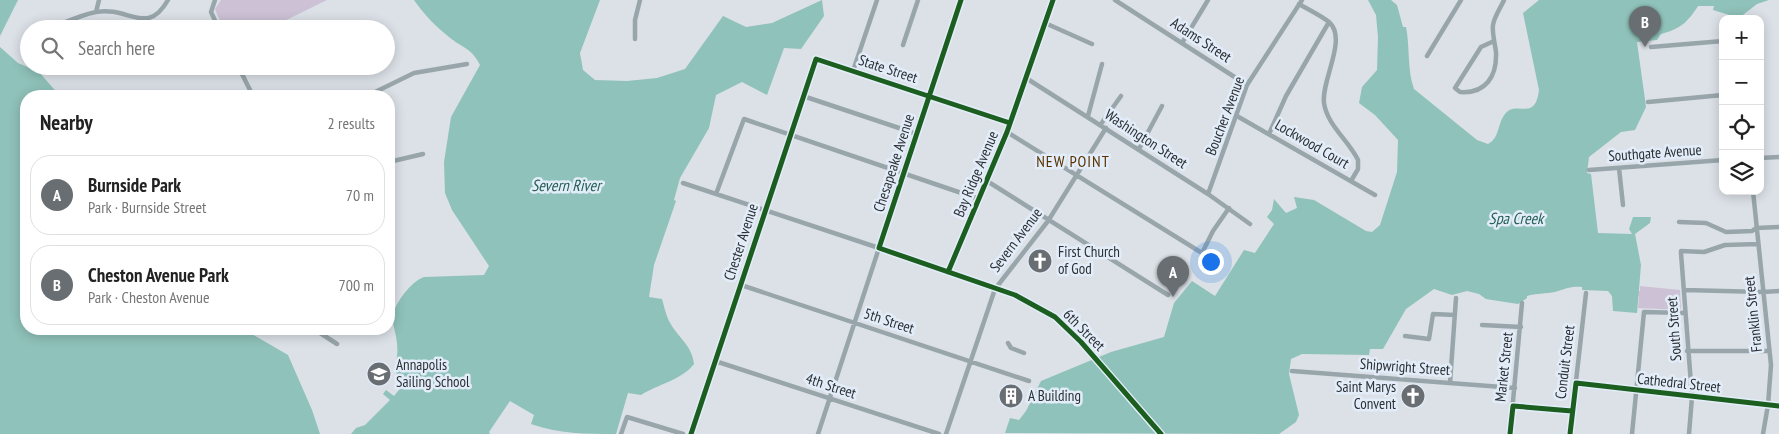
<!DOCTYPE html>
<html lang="en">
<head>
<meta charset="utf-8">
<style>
  body { margin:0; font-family:"PT Sans Narrow",sans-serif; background:#f2f2f2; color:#222 }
  .controls { position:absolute; right:15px; top:15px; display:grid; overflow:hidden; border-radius:10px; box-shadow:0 2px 12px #0003 }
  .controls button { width:45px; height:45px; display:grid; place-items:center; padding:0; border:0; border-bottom:1px solid #e0e0e0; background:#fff; color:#222; font:25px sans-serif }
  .you { position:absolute; left:1210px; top:261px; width:18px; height:18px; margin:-12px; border:4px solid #fff; border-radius:50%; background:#1a73e8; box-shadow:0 0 0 8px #1a73e833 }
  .badge { display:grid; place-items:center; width:32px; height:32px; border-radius:50%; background:#696e73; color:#fff; font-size:16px; font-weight:700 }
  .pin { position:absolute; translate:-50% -41px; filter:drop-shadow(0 1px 2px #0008) }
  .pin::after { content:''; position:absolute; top:26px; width:18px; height:15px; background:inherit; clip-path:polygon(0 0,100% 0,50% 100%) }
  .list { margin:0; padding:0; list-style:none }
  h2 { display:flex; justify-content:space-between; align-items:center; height:65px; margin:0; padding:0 20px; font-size:21px }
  h2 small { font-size:16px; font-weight:400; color:#767676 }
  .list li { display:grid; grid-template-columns:32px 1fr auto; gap:15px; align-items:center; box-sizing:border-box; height:80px; margin:0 10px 10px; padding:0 10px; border:1px solid #e0e0e0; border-radius:20px }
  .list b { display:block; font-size:19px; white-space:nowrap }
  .list p { margin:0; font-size:16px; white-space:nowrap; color:#767676 }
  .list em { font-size:16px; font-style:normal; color:#767676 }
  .icon { flex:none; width:28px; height:28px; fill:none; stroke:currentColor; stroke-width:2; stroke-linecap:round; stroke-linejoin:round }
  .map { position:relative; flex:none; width:1779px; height:434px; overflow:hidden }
  .search { position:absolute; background:#fff; box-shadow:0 2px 12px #0003; left:20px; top:20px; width:375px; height:55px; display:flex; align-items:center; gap:12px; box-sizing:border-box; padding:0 18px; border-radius:28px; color:#767676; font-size:19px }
  .panel { position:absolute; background:#fff; box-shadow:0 2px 12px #0003; left:20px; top:90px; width:375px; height:245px; border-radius:20px }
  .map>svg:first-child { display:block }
  .green { fill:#cdc1d5 }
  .water { fill:#8fc2ba }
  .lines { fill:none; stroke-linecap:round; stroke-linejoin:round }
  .street { stroke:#98a6ac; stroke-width:4.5 }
  .secondary { stroke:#97a5ab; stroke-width:6 }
  .cycleway-casing { stroke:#e3edf9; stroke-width:8 }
  .cycleway { stroke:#1b5e20; stroke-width:5 }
  .labels { text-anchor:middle; stroke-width:5; stroke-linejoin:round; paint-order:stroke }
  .street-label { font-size:15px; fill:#2c3034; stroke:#e3edf9 }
  .poi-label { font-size:15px; fill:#2c3034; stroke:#e3edf9; text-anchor:start }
  .neighbourhood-label { font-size:16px; letter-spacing:1px; fill:#593301; stroke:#e3edf9 }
  .water-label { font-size:16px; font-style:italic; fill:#255f55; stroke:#e3edf9 }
</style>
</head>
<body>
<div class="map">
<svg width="1779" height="434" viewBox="0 0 1779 434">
  <rect width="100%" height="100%" fill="#dbe1e7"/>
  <path class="green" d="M221 0H327L268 29H223L215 9Z
    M1640 286 1680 290 1681 310 1638 308 1639 296 1637 295V291H1640Z"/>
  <path class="water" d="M0 0H18L0 36Z
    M414 0H600L580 53 583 70 595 80 627 81 657 78 685 69 723 16 746 27 772 23 822 0 824 16 801 49 784 48 767 95 742 82 716 95 709 128 680 178 674 200 676 201 654 265 649 297 662 299C664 306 666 315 669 321 678 338 692 345 694 364 682 380 658 384 641 395L628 393 616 434C586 434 559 434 531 424L534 415 510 401 489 432 490 434H351L356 428 365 425 390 400 383 394 386 390 394 396 403 385 394 369C400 352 397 340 393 323 389 309 411 281 424 277L484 275 489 266 452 210 445 193 444 162 451 117 480 65C471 47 462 48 449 37 435 26 424 14 414 0Z
    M1368 0H1391L1397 5 1403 27H1406C1410 46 1407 70 1414 89L1477 140 1488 144C1500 138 1497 124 1505 114 1516 99 1535 123 1539 90L1523 13 1539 0H1769L1757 4 1739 18 1713 10 1714 6H1698C1688 22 1680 29 1661 34L1657 40 1637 42 1646 107 1635 130 1621 132 1589 157 1587 173 1591 174 1598 233 1632 234 1629 229 1633 217H1651L1650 223 1635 234 1641 265 1637 313 1613 311 1612 296 1608 291 1582 290V287C1571 286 1565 289 1555 292 1546 294 1536 293 1527 296V298L1518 304 1486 299 1479 294 1467 291 1452 295 1434 289 1406 309 1383 349H1370L1369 355 1302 354 1291 359 1289 374 1299 415 1296 422 1279 434 1005 433 1010 418 1019 420 1026 411 1041 381 1111 352 1164 337 1174 303 1192 281 1215 296 1244 250 1255 253 1274 224 1267 217 1272 210 1274 199 1286 213 1297 208 1294 197 1314 200 1366 231 1372 232 1380 225 1397 172 1398 140 1375 115 1359 103 1362 87 1377 70 1378 37 1376 15Z
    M0 47 18 63 39 72 60 96H26V329H243L288 355 312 410 320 434H0Z"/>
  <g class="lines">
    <path class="street" d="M215 0 211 12 219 29
      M1115 0 1247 85
      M1299 4C1309 10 1320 15 1329 22 1348 39 1321 80 1324 103 1327 125 1349 141 1358 160V169L1351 181
      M96 12 99 0
      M1045 23 1092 44
      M49 29C64 23 80 15 96 12 129 6 147 37 168 0
      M635 39V20L640 0
      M1494 41 1481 47 1455 88 1460 92C1486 94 1497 76 1496 52 1495 44 1492 33 1493 25 1494 17 1501 7 1504 0
      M1182 43 1208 0
      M903 45 918 0
      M1651 47 1723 41
      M1427 56 1461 0
      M238 66 253 96
      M853 71 877 0
      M1026 78 1208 194 1250 224
      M245 96 250 90
      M367 96 414 73 467 64
      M803 96 917 134
      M1648 102 1723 95
      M1088 116 1102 64
      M1237 116 1375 195
      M1101 124 1121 96
      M1007 132 1202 253 1213 231 1229 208
      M1269 134 1286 96 1329 22
      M1139 149 1162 106
      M1760 158 1779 157
      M389 162 423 154
      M1619 168 1623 205
      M1589 170 1723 160
      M987 181 1168 295
      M683 183 879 248 818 434
      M1753 191 1771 365 1768 405 1763 434
      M716 194 744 119 979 199
      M1208 194 1247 85 1302 0
      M1679 222 1706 223 1726 232 1752 231 1756 228 1779 227
      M741 285 1029 381
      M1684 290 1763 292 1779 291
      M1482 325 1521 327
      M314 329 337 344
      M1405 336 1429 339 1433 314 1455 315
      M1008 343 1011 348 1024 353
      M1687 351H1769
      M715 361 939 434
      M1292 371 1515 388
      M1450 383 1456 298
      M1576 383 1779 406
      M1513 406 1572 411
      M621 434 627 417 683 434
      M691 434 816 59 1010 123
      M946 434 995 289 1048 221 1106 128
      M1510 434 1522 303
      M1570 434 1586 293
      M1632 434 1644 312 1684 313
      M1689 434 1692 397 1681 253V251L1704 252 1725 245 1758 244"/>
    <path class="secondary" d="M961 0 879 248 1015 295 1055 317 1081 342 1161 434
      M948 272 1007 132 1053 0"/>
    <defs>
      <path id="cycleway" d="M961 0 879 248 1015 295 1055 317 1081 342 1161 434
        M948 272 1007 132 1053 0
        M691 434 816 59 1010 123
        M1510 434 1513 406 1572 411
        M1570 434 1576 383 1779 406"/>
    </defs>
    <use href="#cycleway" class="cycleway-casing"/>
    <use href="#cycleway" class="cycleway"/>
  </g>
  <defs>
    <symbol id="church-disc" viewBox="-11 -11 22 22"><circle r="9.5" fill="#696e73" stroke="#e3edf9"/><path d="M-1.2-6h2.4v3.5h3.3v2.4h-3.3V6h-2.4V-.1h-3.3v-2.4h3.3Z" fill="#fff"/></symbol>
    <symbol id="school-disc" viewBox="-11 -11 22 22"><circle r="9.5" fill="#696e73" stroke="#e3edf9"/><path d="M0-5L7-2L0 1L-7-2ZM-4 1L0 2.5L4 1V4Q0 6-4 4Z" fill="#fff"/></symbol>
    <symbol id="building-disc" viewBox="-11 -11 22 22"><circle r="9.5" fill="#696e73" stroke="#e3edf9"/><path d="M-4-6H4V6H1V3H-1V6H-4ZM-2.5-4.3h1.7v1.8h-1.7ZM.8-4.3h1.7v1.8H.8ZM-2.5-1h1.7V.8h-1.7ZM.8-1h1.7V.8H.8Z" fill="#fff"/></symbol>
  </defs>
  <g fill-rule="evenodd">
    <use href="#church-disc" x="1026" y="247" width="28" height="28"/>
    <use href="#school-disc" x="365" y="360" width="28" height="28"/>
    <use href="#building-disc" x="997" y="382" width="28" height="28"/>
    <use href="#church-disc" x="1399" y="382" width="28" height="28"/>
  </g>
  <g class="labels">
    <g class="street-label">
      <text transform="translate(1201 40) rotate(33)" y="5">Adams Street</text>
      <text transform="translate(888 69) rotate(18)" y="5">State Street</text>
      <text transform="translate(1225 116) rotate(-69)" y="5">Boucher Avenue</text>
      <text transform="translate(1146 139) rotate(33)" y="5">Washington Street</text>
      <text transform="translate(1312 144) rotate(30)" y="5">Lockwood Court</text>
      <text transform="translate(1655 153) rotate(-4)" y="5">Southgate Avenue</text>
      <text transform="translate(894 163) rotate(-72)" y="5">Chesapeake Avenue</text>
      <text transform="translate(976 174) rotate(-67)" y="5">Bay Ridge Avenue</text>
      <text transform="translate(1016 240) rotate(-53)" y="5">Severn Avenue</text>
      <text transform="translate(741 242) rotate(-72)" y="5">Chester Avenue</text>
      <text transform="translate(1753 314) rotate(-96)" y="5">Franklin Street</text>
      <text transform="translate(889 321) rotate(18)" y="5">5th Street</text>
      <text transform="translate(1674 329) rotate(-94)" y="5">South Street</text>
      <text transform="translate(1084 330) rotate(45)" y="5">6th Street</text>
      <text transform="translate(1565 362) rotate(-83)" y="5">Conduit Street</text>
      <text transform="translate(1405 367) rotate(4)" y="5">Shipwright Street</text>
      <text transform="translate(1504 367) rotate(-84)" y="5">Market Street</text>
      <text transform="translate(1679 383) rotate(6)" y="5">Cathedral Street</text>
      <text transform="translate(831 386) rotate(18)" y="5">4th Street</text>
    </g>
    <g class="poi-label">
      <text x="1058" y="257">First Church<tspan x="1058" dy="17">of God</tspan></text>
      <text x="396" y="370">Annapolis<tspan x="396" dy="17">Sailing School</tspan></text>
      <text x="1396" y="392" text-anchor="end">Saint Marys<tspan x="1396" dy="17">Convent</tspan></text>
      <text x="1028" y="401">A Building</text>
    </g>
    <g class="neighbourhood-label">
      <text x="1073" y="167">NEW POINT</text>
    </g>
    <g class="water-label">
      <text x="566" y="191">Severn River</text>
      <text x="1516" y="224">Spa Creek</text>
    </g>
  </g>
</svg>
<div class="controls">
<button>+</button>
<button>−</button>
<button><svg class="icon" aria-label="locate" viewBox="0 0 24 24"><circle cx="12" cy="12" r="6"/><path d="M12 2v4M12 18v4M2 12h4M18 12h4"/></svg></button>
<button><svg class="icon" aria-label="layers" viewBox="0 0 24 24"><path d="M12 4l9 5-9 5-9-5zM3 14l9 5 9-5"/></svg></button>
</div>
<div class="you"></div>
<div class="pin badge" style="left:1173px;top:297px">A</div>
<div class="pin badge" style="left:1645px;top:47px">B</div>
<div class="search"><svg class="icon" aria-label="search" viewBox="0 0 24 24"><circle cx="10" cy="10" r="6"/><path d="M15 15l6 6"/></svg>Search here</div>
<section class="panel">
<h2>Nearby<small>2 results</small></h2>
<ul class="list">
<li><span class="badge">A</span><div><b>Burnside Park</b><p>Park · Burnside Street</p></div><em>70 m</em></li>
<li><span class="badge">B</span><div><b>Cheston Avenue Park</b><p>Park · Cheston Avenue</p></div><em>700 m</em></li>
</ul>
</section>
</div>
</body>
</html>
